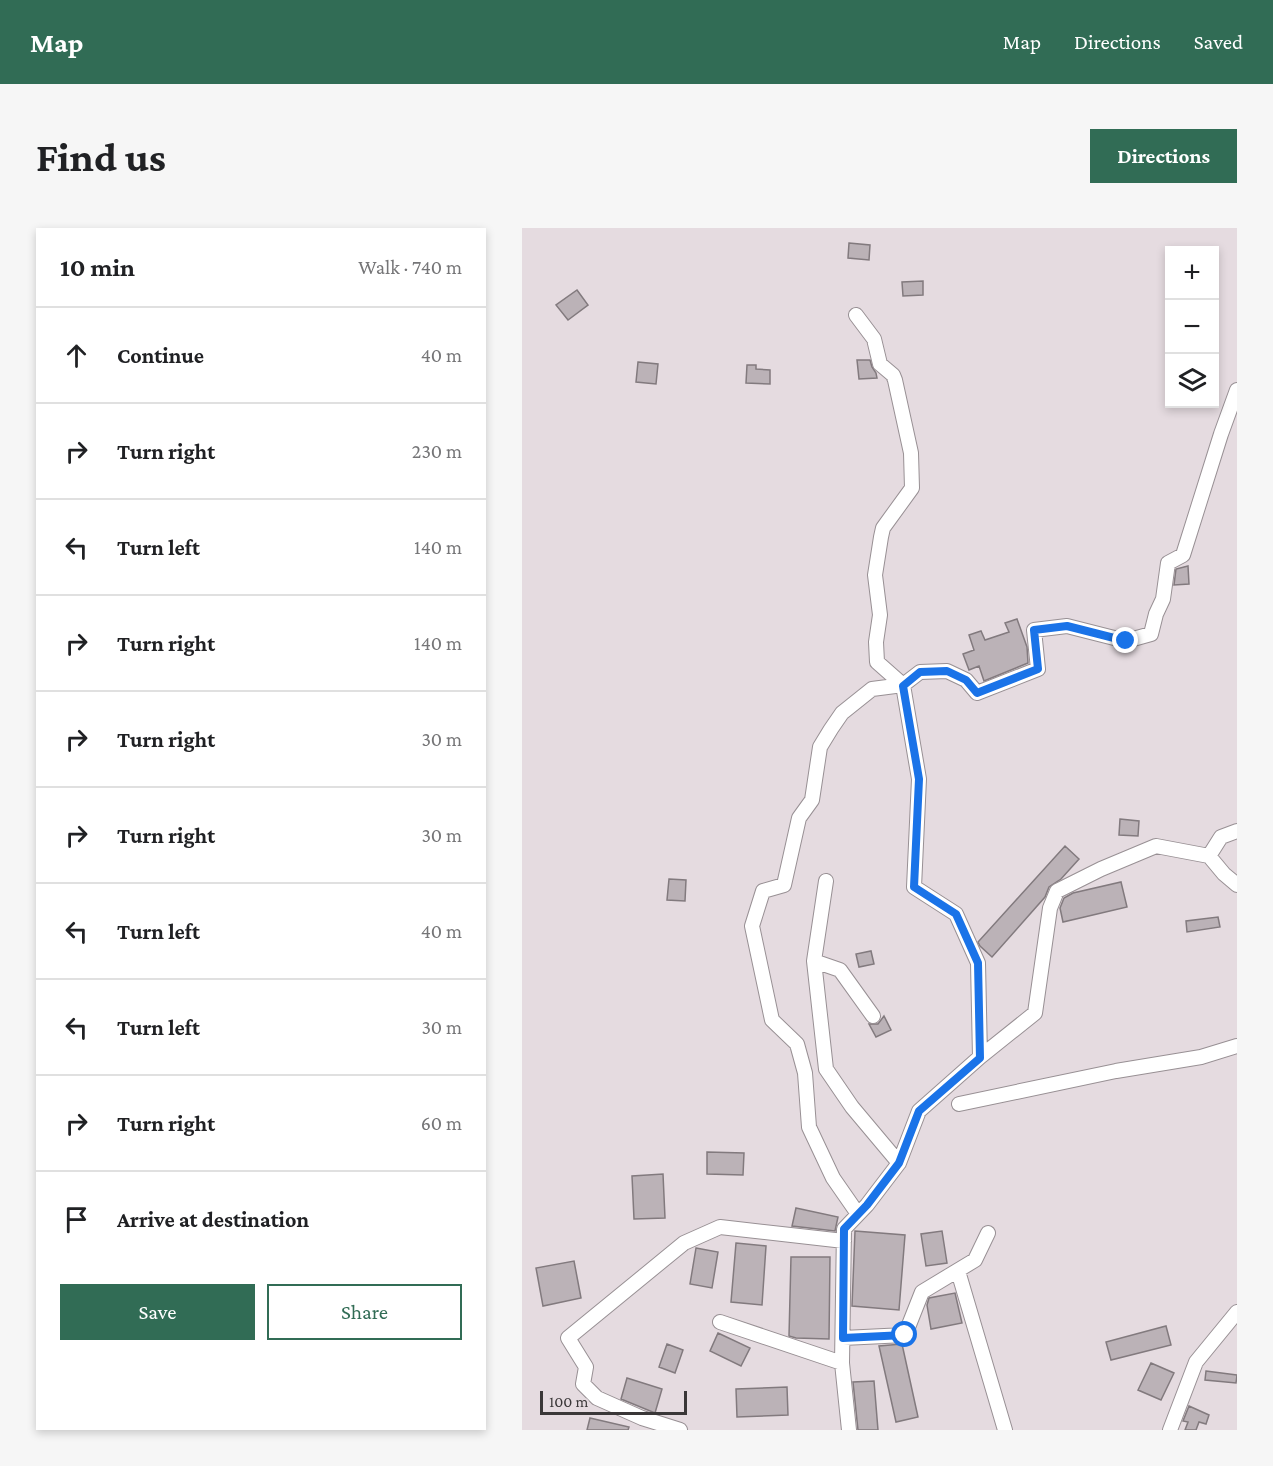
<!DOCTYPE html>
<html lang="en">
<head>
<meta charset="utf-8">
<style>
  body { margin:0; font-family:"Crimson Pro",serif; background:#f6f6f6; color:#202124 }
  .controls { position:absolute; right:18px; top:18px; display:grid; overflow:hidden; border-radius:0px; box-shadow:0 3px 9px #0003 }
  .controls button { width:54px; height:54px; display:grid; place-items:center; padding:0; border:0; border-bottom:2px solid #e0e0e0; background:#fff; color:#202124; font:30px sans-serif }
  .scale { position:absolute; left:18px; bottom:15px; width:147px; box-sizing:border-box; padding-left:6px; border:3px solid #3a3738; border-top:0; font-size:16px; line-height:21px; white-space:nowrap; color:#3a3738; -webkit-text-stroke:4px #e5dbe0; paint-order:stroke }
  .stop { position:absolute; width:18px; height:18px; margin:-14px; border:4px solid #1a73e8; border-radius:50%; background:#fff }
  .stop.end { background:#1a73e8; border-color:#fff; box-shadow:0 2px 6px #0008 }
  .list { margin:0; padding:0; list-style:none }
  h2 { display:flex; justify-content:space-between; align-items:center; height:78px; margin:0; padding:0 24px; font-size:26px }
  h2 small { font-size:20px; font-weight:400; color:#757577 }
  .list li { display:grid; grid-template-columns:39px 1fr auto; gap:18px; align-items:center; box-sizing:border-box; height:96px; padding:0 24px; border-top:2px solid #e0e0e0 }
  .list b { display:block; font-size:22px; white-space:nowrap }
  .list em { font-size:20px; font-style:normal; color:#757577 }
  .actions { display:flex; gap:12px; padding:18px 24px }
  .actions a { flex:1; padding:14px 0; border:2px solid #316c55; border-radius:0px; text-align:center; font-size:21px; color:#316c55 }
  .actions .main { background:#316c55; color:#fff }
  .icon { flex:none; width:33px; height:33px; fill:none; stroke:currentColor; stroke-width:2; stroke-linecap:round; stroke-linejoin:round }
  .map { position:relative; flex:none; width:715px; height:1202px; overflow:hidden; border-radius:0px }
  header { display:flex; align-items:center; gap:36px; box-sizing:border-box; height:84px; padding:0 30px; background:#316c55; color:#fff }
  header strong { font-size:28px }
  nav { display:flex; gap:33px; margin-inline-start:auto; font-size:21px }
  .intro { display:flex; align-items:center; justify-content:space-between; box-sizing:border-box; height:144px; padding:0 36px }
  h1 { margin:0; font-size:42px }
  .button { padding:15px 27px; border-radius:0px; background:#316c55; color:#fff; font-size:21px; font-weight:700 }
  main { display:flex; gap:36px; padding:0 36px }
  aside { flex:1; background:#fff; border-radius:0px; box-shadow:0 3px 9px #0003 }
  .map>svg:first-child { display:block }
  .building { fill:#bbb2b7; stroke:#827a7e; stroke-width:1.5 }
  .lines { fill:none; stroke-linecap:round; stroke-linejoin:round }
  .minor-casing { stroke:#989094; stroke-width:16 }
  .minor { stroke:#fff; stroke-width:14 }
  .route { stroke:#1a73e8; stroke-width:8 }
</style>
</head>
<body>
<header>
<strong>Map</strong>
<nav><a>Map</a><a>Directions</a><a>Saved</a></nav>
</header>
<div class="intro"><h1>Find us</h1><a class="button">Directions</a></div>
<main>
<aside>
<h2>10 min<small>Walk · 740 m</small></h2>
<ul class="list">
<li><svg class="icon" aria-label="ahead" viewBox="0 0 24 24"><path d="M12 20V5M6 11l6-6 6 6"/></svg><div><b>Continue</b></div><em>40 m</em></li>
<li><svg class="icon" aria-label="right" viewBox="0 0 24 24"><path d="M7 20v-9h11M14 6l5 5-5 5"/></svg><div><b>Turn right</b></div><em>230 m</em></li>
<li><svg class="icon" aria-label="left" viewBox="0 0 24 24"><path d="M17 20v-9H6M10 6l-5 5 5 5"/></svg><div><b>Turn left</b></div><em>140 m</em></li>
<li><svg class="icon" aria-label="right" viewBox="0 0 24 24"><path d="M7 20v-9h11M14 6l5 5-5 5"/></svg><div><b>Turn right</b></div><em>140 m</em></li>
<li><svg class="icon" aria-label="right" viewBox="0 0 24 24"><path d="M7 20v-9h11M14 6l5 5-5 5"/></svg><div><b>Turn right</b></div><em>30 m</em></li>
<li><svg class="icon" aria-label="right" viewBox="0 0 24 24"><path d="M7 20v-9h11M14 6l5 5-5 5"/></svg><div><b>Turn right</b></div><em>30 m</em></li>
<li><svg class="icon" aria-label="left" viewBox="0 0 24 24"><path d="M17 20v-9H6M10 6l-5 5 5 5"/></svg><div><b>Turn left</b></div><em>40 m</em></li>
<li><svg class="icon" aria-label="left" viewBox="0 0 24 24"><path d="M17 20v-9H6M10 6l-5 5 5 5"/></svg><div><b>Turn left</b></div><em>30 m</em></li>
<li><svg class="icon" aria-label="right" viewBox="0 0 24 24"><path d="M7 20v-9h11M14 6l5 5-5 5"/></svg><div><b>Turn right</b></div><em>60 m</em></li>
<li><svg class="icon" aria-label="arrive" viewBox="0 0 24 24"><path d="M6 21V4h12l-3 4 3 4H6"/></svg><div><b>Arrive at destination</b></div></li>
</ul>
<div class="actions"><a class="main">Save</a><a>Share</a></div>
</aside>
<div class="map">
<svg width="715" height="1202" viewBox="0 0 715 1202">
  <rect width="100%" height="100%" fill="#e5dbe0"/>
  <path class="building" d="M327 15 348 17 347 32 326 30Z
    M401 53V67L381 68 380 54Z
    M55 62 66 77 46 92 34 77Z
    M335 132H348L350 139 354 145 355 150 337 151Z
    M116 134 136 136 134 156 114 154Z
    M225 137H234V141L248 142V156L224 155Z
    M666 338 667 356 652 357 654 341Z
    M495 391 505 419 506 435 462 453 457 438 447 442 441 426 452 422 447 407 459 403 463 412 487 404 483 395Z
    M598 591 617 593 616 608 597 607Z
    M543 618 557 631 539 651 527 659 523 669 470 729 458 718 456 714Z
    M147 651 164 652 163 673 145 672Z
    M599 654 605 679 541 694 538 680 542 670 551 665Z
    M696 689 698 699 665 704 664 693Z
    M349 723 352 736 337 739 334 726Z
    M362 788 369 802 354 809 347 796H356Z
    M185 924 222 925 221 947 185 946Z
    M141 946 143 990 112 991 110 948Z
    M274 980 316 989 313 1003 270 998Z
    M333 1003 383 1007 377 1082 330 1078Z
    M420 1003 425 1035 404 1038 399 1006Z
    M214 1015 244 1018 240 1077 209 1074Z
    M174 1020 196 1024 190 1060 168 1056Z
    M269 1029H308L307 1111 274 1110 267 1108Z
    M52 1033 59 1070 21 1078 14 1040Z
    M433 1065 440 1095 409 1101 405 1077 407 1070Z
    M644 1098 649 1117 589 1132 584 1114Z
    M196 1105 228 1120 219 1138 188 1123Z
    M145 1116 161 1122 153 1145 137 1139Z
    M380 1116 396 1189 374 1194 357 1118Z
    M629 1135 652 1145 639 1172 616 1162Z
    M684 1143 715 1147 714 1155 683 1152Z
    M105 1150 140 1161 133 1185 99 1171Z
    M352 1153 356 1202H336L331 1154Z
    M265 1159 266 1187 215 1189 214 1161Z
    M667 1178 687 1187 684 1196 677 1194 674 1202H663L666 1194 661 1193Z
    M68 1190 107 1199 106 1202H65Z"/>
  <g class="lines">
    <defs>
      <path id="minor" d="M334 87 352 111 358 136 371 147 373 152 389 225 390 260 361 300 359 309 353 347 358 387 354 414 355 434 381 457
        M687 628 699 609 715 603
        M292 733 304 653
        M351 788 318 742 292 733 304 841 330 879 377 935
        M458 829 456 735 434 686 392 659 397 551 381 457 398 444 425 443 444 452 455 465 516 441 512 402 545 398 604 413 629 406 634 386 641 371 646 335 661 327 699 206 715 162
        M437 876 594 843 679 829 715 818
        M336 986 311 950 287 899 283 845 275 816 250 792 230 698 241 663 262 657 277 590 290 572 298 519 309 501 320 485 350 461 381 457
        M436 1043 483 1202
        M198 1094 320 1135
        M321 1110 383 1107 400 1064 453 1032 466 1005
        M158 1202 120 1190 75 1170 61 1156 64 1139 46 1110 162 1015 198 999 322 1013
        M327 1202 320 1135 322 1001 345 977 377 935 397 883 458 829 513 785 528 680 535 663 579 641 634 618 687 628 702 646 715 657
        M648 1202 674 1134 715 1084"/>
    </defs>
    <use href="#minor" class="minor-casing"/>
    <use href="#minor" class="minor"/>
  </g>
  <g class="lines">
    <path class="route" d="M383 1107 321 1110 322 1001 345 977 377 935 397 883 458 830 456 735 434 686 392 659 397 551 381 458 398 444 425 443 444 452 455 465 516 441 512 402 545 398 604 413"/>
  </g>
</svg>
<div class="controls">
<button>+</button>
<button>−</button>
<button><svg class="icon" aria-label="layers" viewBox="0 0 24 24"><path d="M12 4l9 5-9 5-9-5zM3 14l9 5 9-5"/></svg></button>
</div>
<div class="scale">100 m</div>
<div class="stop" style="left:383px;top:1107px"></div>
<div class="stop end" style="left:604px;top:413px"></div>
</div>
</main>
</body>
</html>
